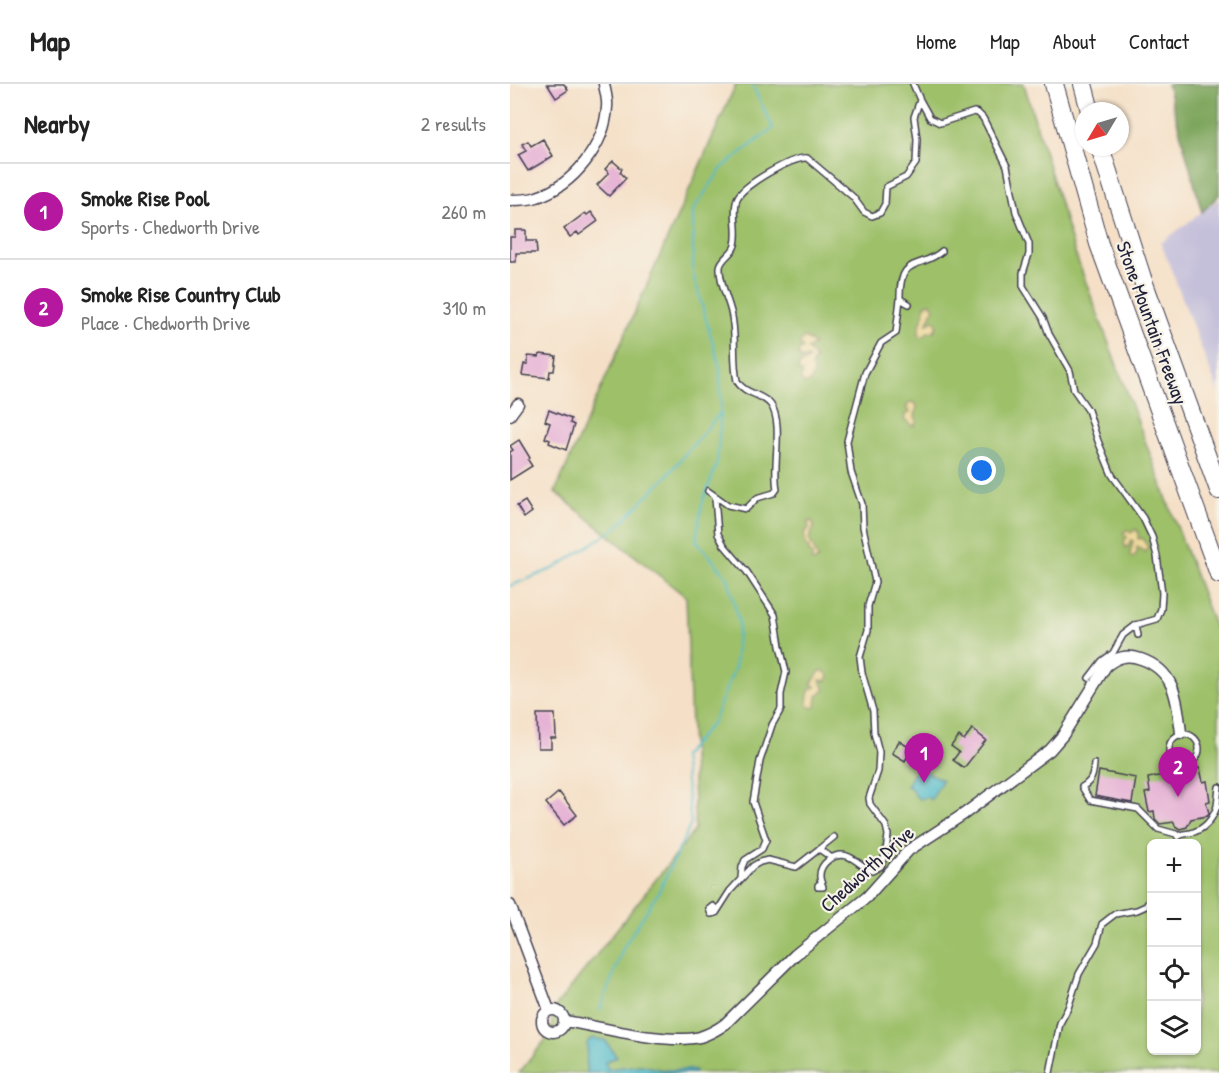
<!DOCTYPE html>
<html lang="en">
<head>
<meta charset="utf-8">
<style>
  body { margin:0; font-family:"Patrick Hand",sans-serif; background:#f6f6f6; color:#222 }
  .controls { position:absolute; right:18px; bottom:18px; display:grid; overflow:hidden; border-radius:9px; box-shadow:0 2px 4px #0004 }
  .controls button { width:54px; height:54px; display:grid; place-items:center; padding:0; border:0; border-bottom:2px solid #e0e0e0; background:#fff; color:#222; font:30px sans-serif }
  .compass { position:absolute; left:565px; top:18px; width:54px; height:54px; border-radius:50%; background:#fff; box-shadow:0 2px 4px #0004; rotate:232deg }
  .you { position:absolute; left:472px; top:387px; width:21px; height:21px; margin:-15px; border:4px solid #fff; border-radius:50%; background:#1a73e8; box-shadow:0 0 0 9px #1a73e833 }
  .badge { display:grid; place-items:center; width:39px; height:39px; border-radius:50%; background:#b5179e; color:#fff; font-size:20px; font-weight:700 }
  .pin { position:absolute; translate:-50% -50px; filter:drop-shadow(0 2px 3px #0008) }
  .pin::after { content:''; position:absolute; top:32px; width:21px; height:18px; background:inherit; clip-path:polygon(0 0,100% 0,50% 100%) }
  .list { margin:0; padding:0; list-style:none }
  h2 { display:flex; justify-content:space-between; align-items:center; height:78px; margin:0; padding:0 24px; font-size:26px }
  h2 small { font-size:20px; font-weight:400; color:#767676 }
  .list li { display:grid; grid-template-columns:39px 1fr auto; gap:18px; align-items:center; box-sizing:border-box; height:96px; padding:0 24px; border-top:2px solid #e0e0e0 }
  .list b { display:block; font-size:22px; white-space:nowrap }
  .list p { margin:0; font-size:20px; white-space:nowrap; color:#767676 }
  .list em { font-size:20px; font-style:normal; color:#767676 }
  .icon { flex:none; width:33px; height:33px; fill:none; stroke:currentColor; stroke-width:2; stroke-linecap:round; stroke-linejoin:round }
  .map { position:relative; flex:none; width:709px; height:989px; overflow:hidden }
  header { display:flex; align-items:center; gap:36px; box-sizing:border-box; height:84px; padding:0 30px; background:#fff; border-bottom:2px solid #e0e0e0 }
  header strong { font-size:28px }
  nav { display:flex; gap:33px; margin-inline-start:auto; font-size:21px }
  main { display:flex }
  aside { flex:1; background:#fff }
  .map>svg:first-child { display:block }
  .industrial { fill:#c5c0da }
  .green { fill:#9dc069; stroke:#607152; stroke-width:1.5; fill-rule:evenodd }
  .forest { fill:#7ea65d; stroke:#50644c; stroke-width:1.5 }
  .sand { fill:#eeda9e; stroke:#887e6c; stroke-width:1.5 }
  .water { fill:#4fbbca; stroke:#386e82; stroke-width:1.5 }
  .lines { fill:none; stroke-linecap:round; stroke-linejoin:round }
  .stream { stroke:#4fbbca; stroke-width:2 }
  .building { fill:#e5afd4 }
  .lane-casing { stroke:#423e50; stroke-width:8 }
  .street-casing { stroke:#423e50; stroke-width:13 }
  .highway-casing { stroke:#423e50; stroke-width:20 }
  .lane { stroke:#fff; stroke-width:5 }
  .street { stroke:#fff; stroke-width:10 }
  .highway { stroke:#fff; stroke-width:18 }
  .labels { text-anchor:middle; stroke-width:4.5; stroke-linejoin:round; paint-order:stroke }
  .street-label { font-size:20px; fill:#22223b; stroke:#f7f3e8 }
</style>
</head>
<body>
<header>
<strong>Map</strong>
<nav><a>Home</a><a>Map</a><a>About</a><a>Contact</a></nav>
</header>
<main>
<aside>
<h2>Nearby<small>2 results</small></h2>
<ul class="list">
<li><span class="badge">1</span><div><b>Smoke Rise Pool</b><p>Sports · Chedworth Drive</p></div><em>260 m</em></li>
<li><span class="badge">2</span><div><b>Smoke Rise Country Club</b><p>Place · Chedworth Drive</p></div><em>310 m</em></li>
</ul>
</aside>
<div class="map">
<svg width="709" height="989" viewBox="0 0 709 989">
  <rect width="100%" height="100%" fill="#f7f3e8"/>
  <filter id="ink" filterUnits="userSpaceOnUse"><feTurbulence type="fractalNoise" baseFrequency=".0167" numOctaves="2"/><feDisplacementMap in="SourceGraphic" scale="12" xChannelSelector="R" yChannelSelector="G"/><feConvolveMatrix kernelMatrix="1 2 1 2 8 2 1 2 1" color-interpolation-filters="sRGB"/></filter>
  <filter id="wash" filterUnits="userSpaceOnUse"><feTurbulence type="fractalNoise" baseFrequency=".008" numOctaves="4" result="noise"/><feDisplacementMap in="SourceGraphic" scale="24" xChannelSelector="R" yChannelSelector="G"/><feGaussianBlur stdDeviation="1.35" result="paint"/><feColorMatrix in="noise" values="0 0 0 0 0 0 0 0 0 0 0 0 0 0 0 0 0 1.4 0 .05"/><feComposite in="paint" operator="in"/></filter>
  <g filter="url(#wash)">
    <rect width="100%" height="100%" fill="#f5e0c7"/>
    <path class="industrial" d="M709 115V310L651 159Z"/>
    <path class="green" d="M226 0H514L565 169 709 555V989H9L41 949 43 926 185 746 176 513 45 408ZM642 760H686V966H642Z"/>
    <path class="forest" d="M657 0H709V111L692 128Z"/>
    <path class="sand" d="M421 219 424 225 416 241 423 236 426 238 427 242 424 247 418 248 414 252 411 253 409 250C409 238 416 229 415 220Z
      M295 254 303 259V261L297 265 305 274 301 282 304 289 300 298 296 300 290 296 293 289 289 287 288 284 289 281 299 275 298 273 292 275 288 271 289 267 293 264 290 261V258Z
      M400 318 405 319 407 322 405 333 407 337 404 342 400 341 399 338 394 336 395 331 400 328 396 324Z
      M302 437 304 443 299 455 308 474 304 478 301 477 303 471 299 468V463L296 462 294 449 299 444 298 438Z
      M626 445 628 448V455L632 454 638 463 634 468 627 462V469L622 474 620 470 623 457 621 456 618 463H615L614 457 617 453 613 449 615 447 618 446 621 449Z
      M310 587H314L319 592 316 597 310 596 315 605 307 612 306 622 304 624 298 622 297 617 299 606 306 603 301 600Z"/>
    <path class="water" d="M407 683 432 696 421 716 417 713 409 715 404 710 402 705 397 702Z
      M82 954 95 956 107 973 95 978 98 985 131 981 153 986H184L186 989H76L77 959Z"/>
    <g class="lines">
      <path class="stream" d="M0 502 45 484 106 444 155 394 211 328
        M90 926 114 862 148 809 181 740 173 672 203 638 225 583 229 539 218 494 186 456 192 420 207 379 211 328 210 284 183 190V126L212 84 263 44 242 0"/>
    </g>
    <g id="blocks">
      <path class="building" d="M37 0H54L58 6 46 14Z
        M33 55 43 72 18 87 8 71 16 67 12 60 18 57 21 62Z
        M103 77 112 85 110 88 116 94 99 112 87 101 99 89 95 85Z
        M81 128 88 137 69 151 67 148 60 153 54 145 75 129 77 131Z
        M5 146H16V157H26L27 169H6V178H0V153H5Z
        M30 270 46 272 44 287H40L39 294 12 291 14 280H18V272L29 273Z
        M39 326 61 335 60 339 64 341 56 366 39 359 40 356 35 354 40 339 35 337Z
        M9 356 20 374 18 376 22 382 0 396V368L3 366 0 362Z
        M15 417 22 428 14 434 7 422Z
        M27 630H45L46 654H41V664H28Z
        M462 645 476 656 454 684 443 676 449 668 441 662 449 652 454 656Z
        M389 657 402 665 395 677 382 669Z
        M690 684 693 698 697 697 700 717 696 718 699 729 697 732 681 735 677 743 670 745 665 742 664 738 650 740 645 735 644 727 639 728 635 709 640 708 638 694Z
        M589 687 626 694 622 719 585 712Z
        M49 708 67 731 54 741 36 719Z"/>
    </g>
  </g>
  <g filter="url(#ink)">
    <use href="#blocks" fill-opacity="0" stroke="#423e50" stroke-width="1.5"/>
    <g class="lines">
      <defs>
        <path id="lane" d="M410 16 420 34 430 39 464 28 468 29 473 34 497 82 506 128 519 160V170L513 189V202L533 234 539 250 560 287 564 306 578 326 588 357 602 391 633 434 642 453 647 472 652 509 651 525 647 535 626 541 628 551
          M399 220 390 215C389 170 411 186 432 167
          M198 407 218 421 236 425 247 414 264 409 267 405C262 381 274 340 261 321 253 310 234 310 227 297 222 274 227 251 221 228 218 215 209 198 210 183 211 174 223 170 225 161 229 146 222 129 227 115 232 101 284 72 297 74L343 113 354 128 362 132 370 129 375 120 376 103 396 93 406 79 407 55 404 33 410 16 403 0
          M205 414 208 450 214 461 237 488 265 531 270 562 276 588 271 610V625L262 641 250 677 243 718 256 756 252 765 235 776 232 783 231 794
          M579 594 592 577 603 569 613 551 626 541
          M659 665a15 15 0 1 1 30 0a15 15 0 1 1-30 0Z
          M584 680C583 692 582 697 572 703L580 716 628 725 648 745 666 750 668 753C672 749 675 750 681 749 695 745 703 735 707 722
          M709 703 707 722H709
          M322 774 309 765 324 753
          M310 801 311 802V799L308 801V803H313C312 799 310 797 310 793 309 780 324 768 337 772 346 775 352 783 362 787L371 782 376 768 378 751 376 742 360 720 359 714 368 687 369 668 364 649 363 627 352 589 350 573 358 546V522L365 498 353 443 352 420 341 388 337 357 355 289 371 259 386 249 390 215
          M203 826 205 824 202 823 200 826 202 828 206 825 203 822 199 825 201 830 206 829 220 807 243 782 250 778 258 776 286 783 309 765
          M540 989 550 939 558 924 569 890 587 859 592 840 605 830 627 826 636 822 642 812"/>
        <path id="street" d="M0 116C9 116 19 116 27 113 64 101 95 61 97 23 98 16 95 7 94 0
          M0 331 8 320
          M0 821 39 926
          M32 937a11 11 0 1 1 22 0a11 11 0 1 1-22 0Z
          M55 937C92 943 155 961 190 953 199 950 207 946 215 940L285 871 357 813 399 766 454 730 540 666 553 651 596 582C607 573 617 570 631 575 666 587 667 617 671 649"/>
        <path id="highway" d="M544 0 589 160 709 490
          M573 0 580 27
          M590 63 632 194 709 406"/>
      </defs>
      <use href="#lane" class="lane-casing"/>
      <use href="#street" class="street-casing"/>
      <use href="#highway" class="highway-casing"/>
      <use href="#lane" class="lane"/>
      <use href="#street" class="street"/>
      <use href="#highway" class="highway"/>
    </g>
  </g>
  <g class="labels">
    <g class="street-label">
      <text transform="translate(642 239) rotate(70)" y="7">Stone Mountain Freeway</text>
      <text transform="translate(357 785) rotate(-42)" y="7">Chedworth Drive</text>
    </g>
  </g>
</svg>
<div class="controls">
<button>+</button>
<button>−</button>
<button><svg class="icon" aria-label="locate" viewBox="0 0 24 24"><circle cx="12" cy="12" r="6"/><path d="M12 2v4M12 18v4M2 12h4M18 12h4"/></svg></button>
<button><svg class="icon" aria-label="layers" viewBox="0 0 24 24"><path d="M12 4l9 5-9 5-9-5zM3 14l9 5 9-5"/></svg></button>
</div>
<svg class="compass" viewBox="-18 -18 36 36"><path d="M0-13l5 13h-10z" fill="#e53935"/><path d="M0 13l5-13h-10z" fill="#767676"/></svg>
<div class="you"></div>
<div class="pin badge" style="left:414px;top:699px">1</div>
<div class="pin badge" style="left:668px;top:713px">2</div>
</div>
</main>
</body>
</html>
